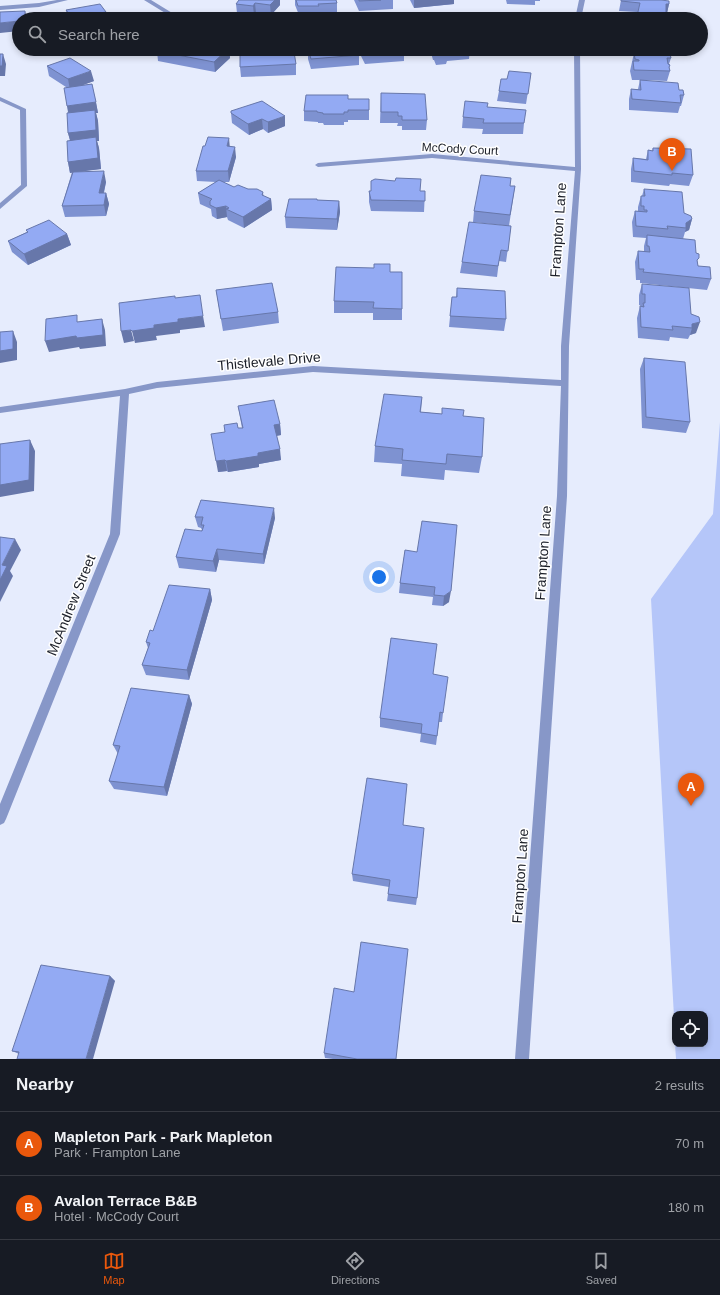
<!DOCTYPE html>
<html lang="en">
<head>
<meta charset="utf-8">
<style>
  body { margin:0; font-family:Helvetica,sans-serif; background:#242831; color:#f1f3f6 }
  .controls { position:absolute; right:12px; bottom:12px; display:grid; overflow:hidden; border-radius:8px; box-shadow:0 2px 6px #0003 }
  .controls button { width:36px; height:36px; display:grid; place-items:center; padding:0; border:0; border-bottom:1px solid #363941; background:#171b24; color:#f1f3f6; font:20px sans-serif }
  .you { position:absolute; left:379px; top:577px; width:14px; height:14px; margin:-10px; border:3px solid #fff; border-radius:50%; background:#1a73e8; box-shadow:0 0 0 6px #1a73e833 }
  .badge { display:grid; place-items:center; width:26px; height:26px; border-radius:50%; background:#ea580c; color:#fff; font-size:13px; font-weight:700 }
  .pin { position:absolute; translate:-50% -33px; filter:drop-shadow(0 1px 2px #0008) }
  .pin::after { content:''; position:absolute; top:21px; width:14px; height:12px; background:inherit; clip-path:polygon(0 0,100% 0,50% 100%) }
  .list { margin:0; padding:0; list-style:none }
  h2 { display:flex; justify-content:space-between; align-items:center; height:52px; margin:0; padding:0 16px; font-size:17px }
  h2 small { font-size:13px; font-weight:400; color:#9ea1a6 }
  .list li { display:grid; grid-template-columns:26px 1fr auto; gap:12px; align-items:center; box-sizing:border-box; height:64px; padding:0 16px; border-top:1px solid #363941 }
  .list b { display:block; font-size:15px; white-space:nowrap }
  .list p { margin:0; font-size:13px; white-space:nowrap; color:#9ea1a6 }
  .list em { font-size:13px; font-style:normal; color:#9ea1a6 }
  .icon { flex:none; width:22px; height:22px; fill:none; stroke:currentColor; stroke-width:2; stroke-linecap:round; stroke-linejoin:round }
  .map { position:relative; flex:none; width:720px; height:1059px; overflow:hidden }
  .search { position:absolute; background:#171b24; box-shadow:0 2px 6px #0003; left:12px; right:12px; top:12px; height:44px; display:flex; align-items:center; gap:10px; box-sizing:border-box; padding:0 14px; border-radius:22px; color:#9ea1a6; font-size:15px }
  .sheet { height:180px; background:#171b24 }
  nav { display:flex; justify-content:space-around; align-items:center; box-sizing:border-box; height:56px; border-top:1px solid #363941; background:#171b24; font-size:11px; color:#9ea1a6 }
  nav a { display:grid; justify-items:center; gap:2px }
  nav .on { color:#ea580c }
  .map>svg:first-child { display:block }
  .green { fill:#b5c6f9 }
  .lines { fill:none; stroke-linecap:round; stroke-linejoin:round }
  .minor { fill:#8797c8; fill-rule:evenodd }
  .wall { fill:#7e92d1 }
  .shaded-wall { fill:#6777aa }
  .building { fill:#93aaf3; stroke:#6777aa }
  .labels { text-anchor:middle; stroke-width:3; stroke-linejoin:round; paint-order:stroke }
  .far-street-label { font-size:12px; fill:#1b1f29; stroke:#fff }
  .street-label { font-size:14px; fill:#1b1f29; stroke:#fff }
</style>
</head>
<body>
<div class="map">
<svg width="720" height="1059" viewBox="0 0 720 1059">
  <rect width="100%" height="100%" fill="#e6ecfd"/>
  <path class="green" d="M720 422V1059H676L675 1044H705V1014H675V1035L651 599 713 514Z"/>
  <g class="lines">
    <path class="minor" d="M57 0H68L39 7 0 10V6L39 3Z
      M144 0H151L182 19H175Z
      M579 0H585L581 19H575Z
      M574 49H580L581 169 569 346 567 496 529 1059H515L557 496 561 386 313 372 157 388 129 394 120 534 6 819 4 823 0 825V804L110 534 120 396 0 413V407L125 389 157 382 313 366 561 380V346L575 171 432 158 318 167 315 165 318 163 432 154 575 167Z
      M0 97 26 109 27 186 0 209V203L21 185 20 110 0 101Z"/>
  </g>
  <path class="wall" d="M239 0 280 5 271 15 256 13 254 15 237 13 236 4Z
    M295 0H336L337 3V12L319 14V16L299 15 295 5Z
    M354 0H393V9L359 11Z
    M410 0H454V4L414 8Z
    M506 0H540V1H535V5L507 4Z
    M621 0 669 4 667 13H666V19H636L637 12 619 11Z
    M66 10 107 17 96 19H70L67 15Z
    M144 49H158L151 52Z
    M158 49H229L230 58 215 72 158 61 157 51Z
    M308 49 359 55V65L311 69 308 59Z
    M359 49H404V61L365 64 359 52Z
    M430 49H470L469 59 447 61 446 64 436 65 434 60H433Z
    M481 49H523L522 52 485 55Z
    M626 49H651V50L671 58 669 64 670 65 669 69 670 71 667 81 644 80 679 90 684 95 681 106H680L678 113 629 110V99L631 89H638L640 80H632L630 71 634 53H636V51L626 50Z
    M262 51 296 64V75L241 77 240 67Z
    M47 66 94 81 82 85 92 84 98 113H96L98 121 99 141H97L99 148 101 169 82 171 106 182 104 193H106L109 204 106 216 65 217 62 206 72 172 70 173 68 162 70 140 68 133V113L66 87 49 76Z
    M531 73 526 104 497 101 499 91 507 79Z
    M381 93 427 120 426 130H402V126H397L398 123H380Z
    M348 99H369V120H348V122H344V125H324L323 123H318V122L304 121V111Z
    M262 101 285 126 268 133 263 129 249 135 232 123 231 113Z
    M488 107 524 123 523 134H482L483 129 462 128 463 117Z
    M230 146 236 157 229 182H222L234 187 263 196 271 199 272 210 244 228 228 220 227 217 217 219 212 216 211 209 200 204 198 193 216 182 197 181 196 171Z
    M653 148 693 175 689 186 670 184 669 186 631 182V169L633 158 646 159 648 150 652 151Z
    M510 186H515L509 226 473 222 474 211Z
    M644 189 684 213 692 219 689 230 685 232 683 239 696 253 698 266 711 279 707 290 640 283V280H636L635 262 638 251 644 252V246L646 238 633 237 632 222 635 211H638V207L641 196H642Z
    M369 191H425L424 212 371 211 369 202Z
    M317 200 339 201 340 212 337 230 286 228 285 217Z
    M511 226 506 262 499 261 497 277 460 273 462 262Z
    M26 230 67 234 71 245 28 265 12 252 8 241 27 232Z
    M390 272 402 309V320H373V313H334V301Z
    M642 284 691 314 696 333 690 335 688 339 670 337 669 341 638 338 637 318 640 306 641 307V306L639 305V295Z
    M457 288 506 319 504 331 449 327 452 297H456Z
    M216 290 278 312 279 323 223 331Z
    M644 358 690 422 686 433 642 428 640 369Z
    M422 397 421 412 463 416 482 457 479 473 445 470 444 480 401 476 402 464 374 462 375 446Z
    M238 406 280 424 281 435 276 436 281 460 259 464V467L228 472 227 471 218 472 225 432 242 428Z
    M195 517 275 518 264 564 219 560 216 572 179 568 176 557 202 530 201 528 198 527Z
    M405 550 449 602 443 606 432 605 433 597 399 593 400 583Z
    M210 589 212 600 189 680 146 675 142 665 148 648 146 642 153 631Z
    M433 674 443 713 442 722H439L436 745 420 742 421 734 380 727V718Z
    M189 695 192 704 167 796 114 789 109 781 118 754 113 745Z
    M403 825 417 898 416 905 387 901 389 887 353 881 352 874Z
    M110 976 115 981 19 1054 12 1051Z
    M324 1053 396 1059H333L325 1058Z"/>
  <path class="shaded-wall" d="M275 0H280V5L271 15 270 5Z
    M414 0H454V4L414 8Z
    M255 3 256 13 254 15 253 6Z
    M666 4H669L667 13 664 14Z
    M25 11 27 19H25Z
    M106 12 107 17 96 19H72V18Z
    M19 21V31L0 33V23Z
    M150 49H158L151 52Z
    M228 49H229L230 58 215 72 214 62Z
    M486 49H523L522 52 485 55Z
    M3 54 6 64 5 76H0V66Z
    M91 71 94 81 70 90 68 79Z
    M96 102 98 113H96L98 121 99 141H97L99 148 101 169 70 173 68 162 71 144 68 133 69 116 67 106Z
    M285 116V126L268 133V122Z
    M262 119 263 129 249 135 248 124Z
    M229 138 230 149 227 146Z
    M235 147 236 157 229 182 228 171Z
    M104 171 106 182 101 204 99 193Z
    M263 192 264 203 271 199 272 210 244 228 243 217 262 195Z
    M106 193 109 204 106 216 104 205Z
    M339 201 340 212 337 230V219Z
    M226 206 227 217 217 219 216 208Z
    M692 219 689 230 685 232 686 228V223Z
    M67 234 71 245 28 265 24 254Z
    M203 316 205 327 180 330V333L156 336 157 340 135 343 132 331 178 319Z
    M102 319 105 330 106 346 80 349 79 347 49 352 45 341Z
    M700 322 696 333 690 335 692 328V324Z
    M131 330 134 341 124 343 121 331Z
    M13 331 17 342V360L0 363V351Z
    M280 424 281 435 275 436 274 425Z
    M30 440 35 451 34 491 0 497V485Z
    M280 449 281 460 259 464V467L228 472 226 461 258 453Z
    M225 460 227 471 218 472 216 461Z
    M274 508 275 518 264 564 263 554Z
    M15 539 21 550 10 571 13 576 0 602V580L2 565Z
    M217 549 219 560 216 572 213 561Z
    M210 589 212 600 189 680 187 670Z
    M451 591 449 602 443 606 444 596Z
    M189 695 192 704 167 796 164 787Z
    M110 976 115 981 93 1059H86Z"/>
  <path class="building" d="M239 0H275L270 5 255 3 253 6 236 4Z
    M296 0H336L337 3 318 4 319 6H298Z
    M359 0H381L359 1Z
    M621 0H661L669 1V4H666V19L637 16 640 3 621 1Z
    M100 4 106 12 72 18 66 10Z
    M25 11V19H19V21L0 23V12Z
    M158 49H228L214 62 157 51Z
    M261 49 262 51 294 52 296 64 240 67V50Z
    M308 49H356L359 55 311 59Z
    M363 49H404V51L365 54Z
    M433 49H470L445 51 447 54 437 55 435 50H433Z
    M637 49 669 50 671 58H667L668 64 670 65 669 67 670 71 634 70 633 61H639V60L635 59 634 53H638Z
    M0 54H3L2 66H0Z
    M70 58 91 71 68 79 47 66Z
    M509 71 531 73 528 94 499 91 501 79H507Z
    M640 80 678 83 679 90H683L684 95H680L681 103 632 99 631 89 641 90Z
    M92 84 96 102 67 106 64 88Z
    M381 93 425 94 427 120H402V116H398V112H381Z
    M306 95H348V99H369V110H348V112H344V114H323V113L317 112V111H304Z
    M262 101 285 116 268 122 262 119 248 124 231 113V111Z
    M465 101 488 103 487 107 526 110 524 123H483L484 119 463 117Z
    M95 110 96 130 68 133 67 113Z
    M96 137 98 158 68 162 67 141Z
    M208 137 229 138 227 146 235 147 228 171H196L203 146H205Z
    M653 148 691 149 693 175 672 173V175L634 171 633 158 648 160V150L653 151Z
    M104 171 99 193H106L104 205 62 206 73 172Z
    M481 175 511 178 510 186H515L510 215 474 211Z
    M396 178 421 179 420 191H425V201L371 200 369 191H371V181L375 179 395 181Z
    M219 180 234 187 238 185 248 189H257L263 192 262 195 271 199 243 217 226 209 229 208 226 206 216 208 210 205V201L212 199 198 193Z
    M644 189 682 192 684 213 691 216 692 219 686 223V228L667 226 668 229 636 226 635 211 647 212V210H644V206H641V196H645Z
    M289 199H317V200L339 201 337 219 285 217Z
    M49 220 67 234 24 254 8 241 28 232 26 230Z
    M469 222 511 226 508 251 501 250 498 266 462 262Z
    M647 235 695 240 696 253 699 254V258L697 260 698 266 710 267 711 279 643 272 644 269H639L638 251 650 252 649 246H647Z
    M374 264H390V272H402V309L373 308 374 302 334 301 336 267 374 268Z
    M272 283 278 312 221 319 216 290Z
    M642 284 689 288 691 314 699 317 700 322 692 324V328L672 326 673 330 641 327 640 306 644 307 643 303H645V294H642Z
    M457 288 505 291 506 319 450 316 452 297H457Z
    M200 295 203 316 178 319V322L154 325V328L132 331 131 330 121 331 119 303 175 296V298Z
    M77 315V322L102 319 103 335 77 338 76 336 45 341 46 319Z
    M13 331V349L0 351V332Z
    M644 358 685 362 690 422 646 417Z
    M384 394 422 397 420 412 442 414V408L464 410 463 416 484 418 482 457 447 454 446 464 402 460 403 449 375 446Z
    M274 400 280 424 274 425 280 449 258 453V456L226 461 225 460 216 461 211 434 225 432 224 425 237 423 238 428H243L238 406Z
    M30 440 29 480 0 485V444Z
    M201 500 274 508 263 554 217 549 213 561 176 557 185 529 202 531 204 525H201L203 517H195Z
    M422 521 457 525 451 591 444 596 434 595 435 587 400 583 405 550 417 552Z
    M0 537 15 539 2 565 7 566 0 580Z
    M169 585 210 589 187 670 142 665 150 643 146 642 150 630 153 631Z
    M391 638 437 644 433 674 448 677 443 713 440 712 437 736 421 733 422 724 380 718Z
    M131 688 189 695 164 787 109 781 120 746 113 745Z
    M367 778 407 784 403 825 424 828 417 898 388 894 390 880 352 874Z
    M361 942 408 949 396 1059H357L324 1053 334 988 354 992Z
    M41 965 110 976 86 1059H17L19 1052 12 1051Z"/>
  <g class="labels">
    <g class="far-street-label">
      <text transform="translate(460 149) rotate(3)" y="4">McCody Court</text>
    </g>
    <g class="street-label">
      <text transform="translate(558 230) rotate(-86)" y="5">Frampton Lane</text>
      <text transform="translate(269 361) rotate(-5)" y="5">Thistlevale Drive</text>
      <text transform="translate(543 553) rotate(-86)" y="5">Frampton Lane</text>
      <text transform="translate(71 605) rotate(-68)" y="5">McAndrew Street</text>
      <text transform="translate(520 876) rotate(-86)" y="5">Frampton Lane</text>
    </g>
  </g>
</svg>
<div class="controls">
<button><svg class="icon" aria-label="locate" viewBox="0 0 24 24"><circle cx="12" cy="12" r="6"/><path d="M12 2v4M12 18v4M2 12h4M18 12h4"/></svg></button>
</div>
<div class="you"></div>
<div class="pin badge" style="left:691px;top:806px">A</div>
<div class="pin badge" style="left:672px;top:171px">B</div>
<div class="search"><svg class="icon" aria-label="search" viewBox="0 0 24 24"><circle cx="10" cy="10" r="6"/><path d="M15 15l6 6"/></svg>Search here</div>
</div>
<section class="sheet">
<h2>Nearby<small>2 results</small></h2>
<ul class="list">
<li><span class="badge">A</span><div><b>Mapleton Park - Park Mapleton</b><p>Park · Frampton Lane</p></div><em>70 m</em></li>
<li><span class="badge">B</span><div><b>Avalon Terrace B&amp;B</b><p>Hotel · McCody Court</p></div><em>180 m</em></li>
</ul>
</section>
<nav>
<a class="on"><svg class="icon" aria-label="map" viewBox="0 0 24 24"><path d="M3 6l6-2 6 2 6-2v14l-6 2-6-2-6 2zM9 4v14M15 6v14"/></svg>Map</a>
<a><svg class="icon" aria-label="directions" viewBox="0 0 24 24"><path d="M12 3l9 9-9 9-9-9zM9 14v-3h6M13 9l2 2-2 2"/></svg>Directions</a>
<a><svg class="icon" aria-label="saved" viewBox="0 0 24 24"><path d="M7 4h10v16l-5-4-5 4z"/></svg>Saved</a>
</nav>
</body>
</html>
